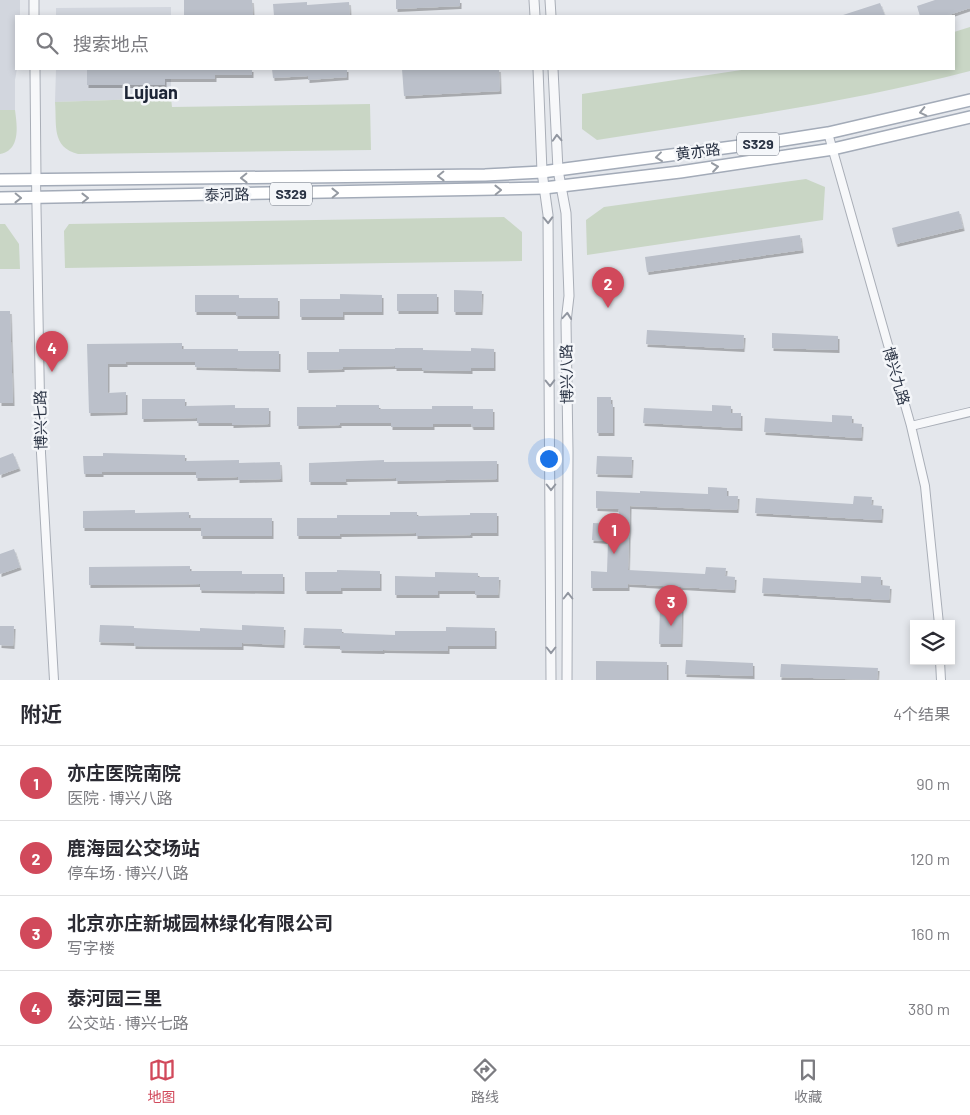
<!DOCTYPE html>
<html lang="zh">
<head>
<meta charset="utf-8">
<style>
  body { margin:0; font-family:Barlow,"Noto Sans SC",sans-serif; background:#f7f7f7; color:#2b2b33 }
  .controls { position:absolute; right:15px; bottom:15px; display:grid; overflow:hidden; border-radius:0px; box-shadow:0 2px 8px #0003 }
  .controls button { width:45px; height:45px; display:grid; place-items:center; padding:0; border:0; border-bottom:1px solid #e1e1e2; background:#fff; color:#2b2b33; font:25px sans-serif }
  .you { position:absolute; left:548px; top:458px; width:18px; height:18px; margin:-12px; border:4px solid #fff; border-radius:50%; background:#1a73e8; box-shadow:0 0 0 8px #1a73e833 }
  .badge { display:grid; place-items:center; width:32px; height:32px; border-radius:50%; background:#d1495b; color:#fff; font-size:16px; font-weight:700 }
  .pin { position:absolute; translate:-50% -41px; filter:drop-shadow(0 1px 2px #0008) }
  .pin::after { content:''; position:absolute; top:26px; width:18px; height:15px; background:inherit; clip-path:polygon(0 0,100% 0,50% 100%) }
  .list { margin:0; padding:0; list-style:none }
  h2 { display:flex; justify-content:space-between; align-items:center; height:65px; margin:0; padding:0 20px; font-size:21px }
  h2 small { font-size:16px; font-weight:400; color:#7c7c81 }
  .list li { display:grid; grid-template-columns:32px 1fr auto; gap:15px; align-items:center; box-sizing:border-box; height:75px; padding:0 20px; border-top:1px solid #e1e1e2 }
  .list b { display:block; font-size:19px; white-space:nowrap }
  .list p { margin:0; font-size:16px; white-space:nowrap; color:#7c7c81 }
  .list em { font-size:16px; font-style:normal; color:#7c7c81 }
  .icon { flex:none; width:28px; height:28px; fill:none; stroke:currentColor; stroke-width:2; stroke-linecap:round; stroke-linejoin:round }
  .map { position:relative; flex:none; width:970px; height:680px; overflow:hidden }
  .search { position:absolute; background:#fff; box-shadow:0 2px 8px #0003; left:15px; right:15px; top:15px; height:55px; display:flex; align-items:center; gap:12px; box-sizing:border-box; padding:0 18px; border-radius:0px; color:#7c7c81; font-size:19px }
  .sheet { height:365px; background:#fff }
  nav { display:flex; justify-content:space-around; align-items:center; box-sizing:border-box; height:70px; border-top:1px solid #e1e1e2; background:#fff; font-size:14px; color:#7c7c81 }
  nav a { display:grid; justify-items:center; gap:2px }
  nav .on { color:#d1495b }
  .map>svg:first-child { display:block }
  .built { fill:#d2d6de }
  .green { fill:#c9d6c5 }
  .building { fill:#bbc0ca; filter:url(#shadow) }
  .lines { fill:none; stroke-linecap:round; stroke-linejoin:round }
  .minor-casing { stroke:#a9aeb7; stroke-width:10 }
  .tertiary-casing { stroke:#a9aeb7; stroke-width:11 }
  .primary-casing { stroke:#a3abb8; stroke-width:14 }
  .minor { stroke:#f7f8fa; stroke-width:8 }
  .tertiary { stroke:#f7f8fa; stroke-width:9 }
  .primary { stroke:#fff; stroke-width:11 }
  .oneway { stroke:#959aa2 }
  .oneway2 { stroke:#9196a0 }
  .labels { text-anchor:middle; stroke-width:5; stroke-linejoin:round; paint-order:stroke }
  .shield { fill:#f4f6f9; stroke:#676e7b; stroke-width:1 }
  .shield-label { font-size:14px; font-weight:bold; fill:#2b3445 }
  .street-label { font-size:15px; fill:#2b3445; stroke:#f4f6f9 }
  .quarter-label { font-size:18px; font-weight:bold; fill:#1d2536; stroke:#f4f6f9 }
</style>
</head>
<body>
<div class="map">
<svg width="970" height="680" viewBox="0 0 970 680">
  <defs>
    <filter id="shadow"><feDropShadow dx="1.5" dy="3" stdDeviation="0" flood-color="#0004"/></filter>
  </defs>
  <rect width="100%" height="100%" fill="#e4e7ec"/>
  <path class="built" d="M0 0H20V16H16L17 69 15 80V110H0Z
    M171 7V16H56V8Z
    M56 69H171V98L55 102Z"/>
  <path class="green" d="M970 27V71C848 103 721 120 597 140L582 129V94L748 69H954V32Z
    M171 98 172 107 370 104 371 150 78 154C51 147 57 125 55 102Z
    M0 110H15C17 125 21 150 0 154Z
    M806 179 825 187 823 220 587 255 586 220 604 207Z
    M504 217 522 232V261L65 268 64 231 69 224Z
    M0 224H5L19 244 20 269H0Z"/>
  <path class="building" d="M184 0H252L253 16H184Z
    M396 0H460V6L396 9Z
    M935 0H970V8L946 16H920L917 6Z
    M307 2V5L349 2 350 16H274L273 4Z
    M880 3 885 16H844L843 15Z
    M87 69H252V75H215V79H165V85H87Z
    M272 69H347V77L308 80V76L273 78Z
    M402 69H499L500 91 404 96Z
    M959 211 963 228 896 244 892 228Z
    M800 235 802 250 647 272 645 257Z
    M454 290 482 291 481 312H454Z
    M340 294 382 295V312H343V317H300V299H340Z
    M397 294H437V311H397Z
    M195 295H239V298H278V316H236V312H195Z
    M0 311H10L13 403H0Z
    M647 330 744 335 743 349 646 344Z
    M772 333 838 336V350L772 348Z
    M182 343V349H238V351H279V369L195 367V362H126V364H108V393L126 392V412L89 413 87 344Z
    M395 348H423V350L471 351V348L494 349V368H471V371L422 370V368H395V366L343 367V369L307 370V352H339V349H395Z
    M597 397H611V404H613V433H597Z
    M142 399H185V406L235 405V408H269V424L232 425V423H197V418L142 419Z
    M336 405H379V409H432V406H473V409H493V427H472L471 424H433V427H391V423H340V425L297 426V407H336Z
    M712 405 731 406V413H741V428L643 423 644 408 712 411Z
    M832 415 852 416V423L862 424 861 438 764 432 765 418 832 422Z
    M13 453 19 468 0 475V458Z
    M103 453 185 455V461L239 460V463L280 462 281 479 238 480V477L196 478V472H102V474H84L83 456H103Z
    M597 456 632 457 631 475 596 474Z
    M384 460V462L497 461V479L396 481V478L345 479 346 482H309V463Z
    M708 487 727 488V496H738L737 510 630 506 628 570 705 574 706 567 726 568 725 576 735 577 734 590 628 584V588H591V571L607 572 608 541 592 540 593 523 618 524 619 509 596 508V491L640 493V491L708 494Z
    M854 496 872 497 871 505 882 506 881 520 755 513 756 498 853 504Z
    M135 510V513L189 512V518H272V536H201V528H83V511Z
    M390 512H417V516L470 515V513H497V533H471V535L416 536V533L340 534V536H297V518H337V515H390Z
    M14 549 20 567 0 574V554Z
    M190 566V571H242V574H283V591L200 590V584L89 585V567Z
    M337 570 380 571V588H341V591H305V572H337Z
    M435 572 478 573V577H499L498 595H475V591H438V595H395V576L435 577Z
    M861 576 881 577V585L890 586 889 600 762 593 763 578 861 583Z
    M660 605 682 606 681 644H659Z
    M100 625 134 626V628L200 631V628L242 630V625L284 627 283 645 242 643V647L134 646V643L99 642Z
    M0 626H14L13 646 0 645Z
    M446 627 495 628V646H448V651L383 650V651L340 650V646L303 645 304 628 342 629V633L395 635V631H446Z
    M686 660 753 663V676L685 674Z
    M596 661 667 662V680H596Z
    M781 664 878 668 877 680 780 677Z"/>
  <g class="lines">
    <defs>
      <path id="minor" d="M828 133 911 426 925 486 939 624
        M36 180 41 453 54 680
        M911 426 970 412
        M940 661 941 680"/>
      <path id="tertiary" d="M34 0V16
        M534 0 535 16
        M550 0 551 16
        M35 69 36 180
        M538 69 542 172 548 215 551 680
        M553 69 558 170 566 213 568 269 569 296 566 322 568 452 567 680"/>
      <path id="primary" d="M0 180 485 175 542 172 777 141 828 133 970 100
        M0 198 544 188 680 172 833 149 970 117"/>
    </defs>
    <use href="#minor" class="minor-casing"/>
    <use href="#tertiary" class="tertiary-casing"/>
    <use href="#primary" class="primary-casing"/>
    <use href="#minor" class="minor"/>
    <use href="#tertiary" class="tertiary"/>
    <use href="#primary" class="primary"/>
  </g>
  <defs><path id="oneway-chevron" d="M-2-3.5L2.5 0L-2 3.5" fill="none" stroke-width="1.6" stroke-linecap="round" stroke-linejoin="round" transform="scale(1.25)"/></defs>
  <g class="oneway">
    <use href="#oneway-chevron" transform="translate(923 112) rotate(167)"/>
    <use href="#oneway-chevron" transform="translate(659 157) rotate(173)"/>
    <use href="#oneway-chevron" transform="translate(715 167) rotate(-8)"/>
    <use href="#oneway-chevron" transform="translate(441 176) rotate(179)"/>
    <use href="#oneway-chevron" transform="translate(244 178) rotate(179)"/>
    <use href="#oneway-chevron" transform="translate(498 190) rotate(-1)"/>
    <use href="#oneway-chevron" transform="translate(335 193) rotate(-1)"/>
    <use href="#oneway-chevron" transform="translate(18 198) rotate(1)"/>
    <use href="#oneway-chevron" transform="translate(85 198) rotate(-1)"/>
  </g>
  <g class="oneway2">
    <use href="#oneway-chevron" transform="translate(557 138) rotate(-93)"/>
    <use href="#oneway-chevron" transform="translate(548 220) rotate(88)"/>
    <use href="#oneway-chevron" transform="translate(567 316) rotate(-85)"/>
    <use href="#oneway-chevron" transform="translate(550 383) rotate(89)"/>
    <use href="#oneway-chevron" transform="translate(551 487) rotate(90)"/>
    <use href="#oneway-chevron" transform="translate(568 596) rotate(-90)"/>
    <use href="#oneway-chevron" transform="translate(551 650) rotate(90)"/>
  </g>
  <g class="labels">
    <g class="shield">
      <rect x="737" y="132.5" width="42" height="23" rx="4"/>
      <rect x="270" y="182.5" width="42" height="23" rx="4"/>
    </g>
    <g class="shield-label">
      <text x="758" y="149">S329</text>
      <text x="291" y="199">S329</text>
    </g>
    <g class="street-label">
      <text transform="translate(698 152) rotate(-7)" y="5">黄亦路</text>
      <text transform="translate(227 195) rotate(-1)" y="5">泰河路</text>
      <text transform="translate(567 374) rotate(-91)" y="5">博兴八路</text>
      <text transform="translate(896 376) rotate(74)" y="5">博兴九路</text>
      <text transform="translate(41 420) rotate(-91)" y="5">博兴七路</text>
    </g>
    <g class="quarter-label">
      <text x="151" y="99">Lujuan</text>
    </g>
  </g>
</svg>
<div class="controls">
<button><svg class="icon" aria-label="layers" viewBox="0 0 24 24"><path d="M12 4l9 5-9 5-9-5zM3 14l9 5 9-5"/></svg></button>
</div>
<div class="you"></div>
<div class="pin badge" style="left:614px;top:554px">1</div>
<div class="pin badge" style="left:608px;top:308px">2</div>
<div class="pin badge" style="left:671px;top:626px">3</div>
<div class="pin badge" style="left:52px;top:372px">4</div>
<div class="search"><svg class="icon" aria-label="search" viewBox="0 0 24 24"><circle cx="10" cy="10" r="6"/><path d="M15 15l6 6"/></svg>搜索地点</div>
</div>
<section class="sheet">
<h2>附近<small>4个结果</small></h2>
<ul class="list">
<li><span class="badge">1</span><div><b>亦庄医院南院</b><p>医院 · 博兴八路</p></div><em>90 m</em></li>
<li><span class="badge">2</span><div><b>鹿海园公交场站</b><p>停车场 · 博兴八路</p></div><em>120 m</em></li>
<li><span class="badge">3</span><div><b>北京亦庄新城园林绿化有限公司</b><p>写字楼</p></div><em>160 m</em></li>
<li><span class="badge">4</span><div><b>泰河园三里</b><p>公交站 · 博兴七路</p></div><em>380 m</em></li>
</ul>
</section>
<nav>
<a class="on"><svg class="icon" aria-label="map" viewBox="0 0 24 24"><path d="M3 6l6-2 6 2 6-2v14l-6 2-6-2-6 2zM9 4v14M15 6v14"/></svg>地图</a>
<a><svg class="icon" aria-label="directions" viewBox="0 0 24 24"><path d="M12 3l9 9-9 9-9-9zM9 14v-3h6M13 9l2 2-2 2"/></svg>路线</a>
<a><svg class="icon" aria-label="saved" viewBox="0 0 24 24"><path d="M7 4h10v16l-5-4-5 4z"/></svg>收藏</a>
</nav>
</body>
</html>
